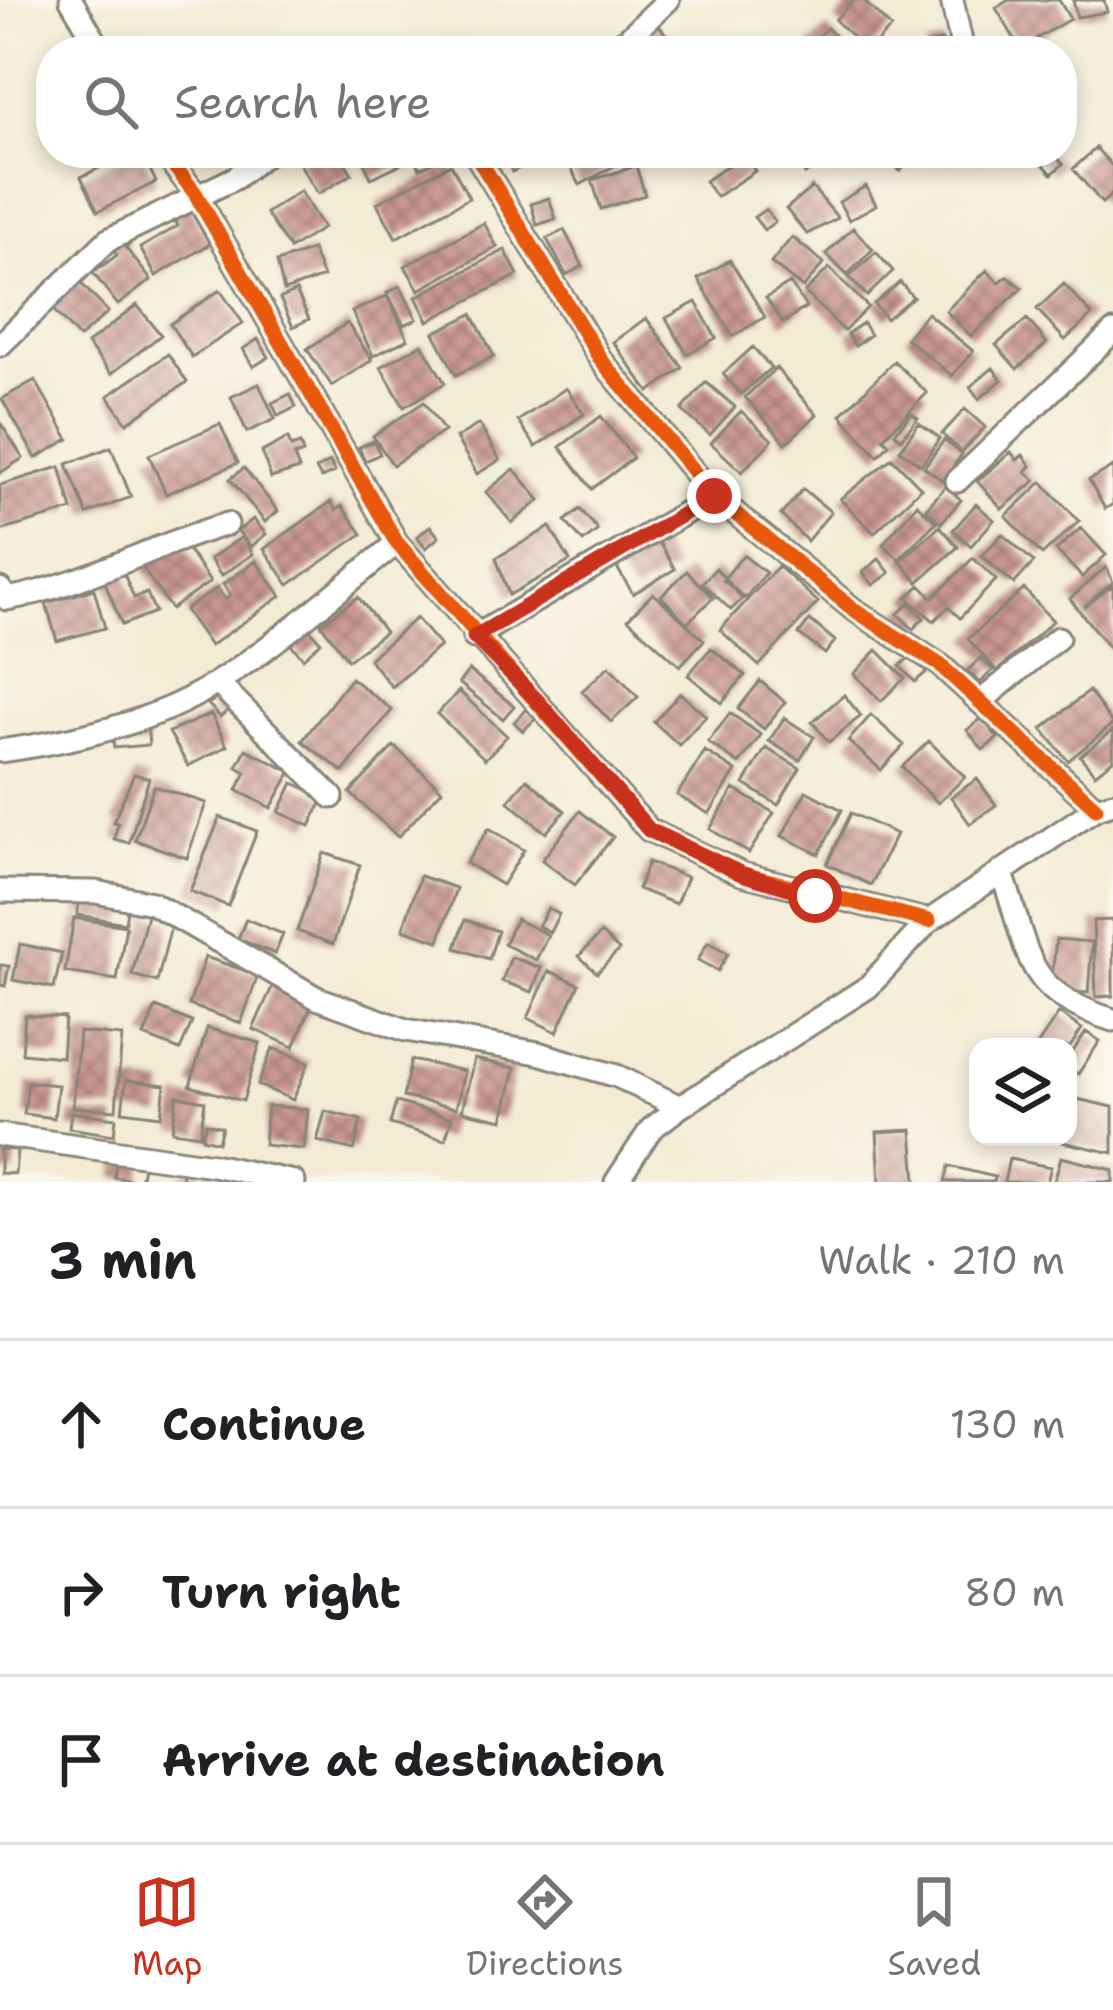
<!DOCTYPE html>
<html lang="en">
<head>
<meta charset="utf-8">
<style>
  body { margin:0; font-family:"Shantell Sans",sans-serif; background:#f6f6f6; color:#202124 }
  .controls { position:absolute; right:36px; bottom:36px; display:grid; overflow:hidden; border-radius:24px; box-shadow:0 6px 18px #0003 }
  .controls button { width:108px; height:108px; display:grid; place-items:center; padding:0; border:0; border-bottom:3px solid #e0e0e0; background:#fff; color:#202124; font:60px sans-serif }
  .stop { position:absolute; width:36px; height:36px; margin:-27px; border:9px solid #c8321e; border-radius:50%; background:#fff }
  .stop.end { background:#c8321e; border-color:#fff; box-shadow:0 3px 12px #0008 }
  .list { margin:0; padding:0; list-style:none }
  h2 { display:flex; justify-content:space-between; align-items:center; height:156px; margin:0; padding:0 48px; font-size:51px }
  h2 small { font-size:39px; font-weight:400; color:#757577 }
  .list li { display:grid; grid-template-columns:78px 1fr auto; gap:36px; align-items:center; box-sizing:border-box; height:168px; padding:0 48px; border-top:3px solid #e0e0e0 }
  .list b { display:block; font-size:45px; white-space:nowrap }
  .list em { font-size:39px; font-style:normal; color:#757577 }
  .icon { flex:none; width:66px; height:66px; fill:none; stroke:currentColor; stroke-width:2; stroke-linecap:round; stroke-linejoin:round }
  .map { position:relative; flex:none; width:1113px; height:1182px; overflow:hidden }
  .search { position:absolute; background:#fff; box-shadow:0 6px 18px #0003; left:36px; right:36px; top:36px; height:132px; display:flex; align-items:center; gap:30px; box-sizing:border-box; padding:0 42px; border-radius:48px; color:#757577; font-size:45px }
  .sheet { height:660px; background:#fff }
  nav { display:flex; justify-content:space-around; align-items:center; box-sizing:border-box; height:168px; border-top:3px solid #e0e0e0; background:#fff; font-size:33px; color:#757577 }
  nav a { display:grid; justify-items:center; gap:6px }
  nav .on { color:#c8321e }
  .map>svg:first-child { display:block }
  .building { fill:url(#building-cross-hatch) }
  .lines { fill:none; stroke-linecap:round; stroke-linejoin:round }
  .minor-casing { stroke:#888478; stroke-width:27 }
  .minor { stroke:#fff; stroke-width:21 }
  .cycleway-casing { stroke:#fbf7ec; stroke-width:22 }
  .cycleway { stroke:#e8590c; stroke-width:15 }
  .route { stroke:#c8321e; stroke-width:15 }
</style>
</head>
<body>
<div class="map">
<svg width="1113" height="1182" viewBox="0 0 1113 1182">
  <defs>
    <pattern id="building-cross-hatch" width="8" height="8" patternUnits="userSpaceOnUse" patternTransform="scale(3)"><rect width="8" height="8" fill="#c99791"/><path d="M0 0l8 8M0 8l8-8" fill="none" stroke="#a27a76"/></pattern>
  </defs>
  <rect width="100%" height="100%" fill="#fbf7ec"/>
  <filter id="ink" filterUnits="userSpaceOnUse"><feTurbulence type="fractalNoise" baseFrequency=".00833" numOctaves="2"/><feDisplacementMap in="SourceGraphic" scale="24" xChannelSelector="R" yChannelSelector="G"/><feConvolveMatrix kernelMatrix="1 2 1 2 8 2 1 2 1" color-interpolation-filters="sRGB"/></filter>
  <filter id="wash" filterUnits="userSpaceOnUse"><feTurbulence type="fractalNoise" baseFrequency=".004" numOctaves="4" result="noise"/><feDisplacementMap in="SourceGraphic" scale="48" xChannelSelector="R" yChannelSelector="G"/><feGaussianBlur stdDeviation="2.7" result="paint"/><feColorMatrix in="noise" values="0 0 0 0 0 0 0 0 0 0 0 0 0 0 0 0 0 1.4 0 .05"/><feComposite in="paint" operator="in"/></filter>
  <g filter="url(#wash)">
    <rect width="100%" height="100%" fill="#f3ebd4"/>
    <g id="blocks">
      <path class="building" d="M854 0H863L891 28 868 51 835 20Z
        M1009 0H1059L1070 19 1020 48 996 8Z
        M1073 0H1104L1107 12 1077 17Z
        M654 19 671 41 659 49 643 28Z
        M827 28 849 51H802Z
        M942 40 945 51H927L925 45Z
        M1096 148 1113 167V193L1102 203 1073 169Z
        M130 153H142L156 182 98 211 81 177Z
        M311 153H339L352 174 318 194 298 161Z
        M360 153H403L407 161 371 178Z
        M412 153H453L420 168Z
        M503 153H550L512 172Z
        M563 153H628L630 157 580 185Z
        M800 153H836L805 174 794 157Z
        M883 153H918L900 171Z
        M1033 153H1053L1063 164 1052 174Z
        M744 154 755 171 716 197 705 181Z
        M451 164 469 198 396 238 377 203Z
        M636 166 645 195 601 209 592 180Z
        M866 186 876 205 849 220 839 202Z
        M812 187 838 218 807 234 786 209Z
        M300 191 323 228 290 249 266 213Z
        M549 198 556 219 537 225 531 204Z
        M185 201 210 244 156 276 140 248 178 226 169 211Z
        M766 209 775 222 764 230 754 217Z
        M484 223 497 247 419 290 405 266Z
        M853 228 873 249 847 275 826 254Z
        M564 230 583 266 566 275 547 239Z
        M122 232 130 244 125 247 151 280 118 305 93 273 117 255 108 242Z
        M792 237 824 263 803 288 771 263Z
        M312 250 323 277 284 291 277 262Z
        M505 250 518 275 428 321 416 297Z
        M876 252 893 271 867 296 849 277Z
        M730 260 765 317 733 336 698 279Z
        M829 268 868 307 844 331 805 292Z
        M987 270 999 283 1007 276 1022 288 971 336 946 311Z
        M74 276 108 312 79 338 46 302Z
        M900 282 913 297 886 319 874 304Z
        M790 283 806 307 783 323 766 298Z
        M1064 284 1092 315 1065 340 1037 309Z
        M400 286 417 319 404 325 387 293Z
        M220 290 243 323 192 357 170 324Z
        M296 291 309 319 293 327 280 299Z
        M387 296 408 339 373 356 352 312Z
        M696 302 716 338 687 354 666 318Z
        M137 305 161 335 111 374 87 344Z
        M927 313 973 351 952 376 906 338Z
        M472 314 494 356 456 375 434 333Z
        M646 318 683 368 649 392 613 342Z
        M1027 319 1047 343 1017 369 996 345Z
        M347 323 372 360 332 386 307 349Z
        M863 323 870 335 855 346 847 334Z
        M258 339 269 357 253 367 243 349Z
        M422 344 445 383 404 407 381 367Z
        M753 347 771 368 741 394 723 374Z
        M168 354 187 382 127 423 108 396Z
        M894 361 927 393 883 438 889 444 878 456 841 415Z
        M776 368 817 415 786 443 745 397Z
        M993 368 1002 380 979 399 970 387Z
        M35 380 69 439 36 458 2 399Z
        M706 382 735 407 710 435 682 410Z
        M259 384 275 419 247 432 231 397Z
        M566 388 584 414 536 447 518 421Z
        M290 394 296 407 278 416 272 403Z
        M424 402 444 431 393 465 373 436Z
        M965 409 985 427 962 452 942 434Z
        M741 411 772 440 742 472 711 443Z
        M911 413 918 418 901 439 895 433Z
        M601 416 633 458 592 489 560 447Z
        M0 422 23 458 0 473Z
        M919 423 940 438 921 465 900 450Z
        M220 424 238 463 166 494 149 455Z
        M479 424 500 460 477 474 456 438Z
        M288 438 291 447 300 444 303 453 294 456 299 469 271 478 262 452Z
        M944 440 962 454 943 481 924 467Z
        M374 441 380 454 365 461 359 447Z
        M111 447 131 497 87 514 67 464Z
        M1011 452 1017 460 1023 455 1031 466 1026 471 1035 481 1002 509 977 481Z
        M892 458 921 488 874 533 840 499Z
        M330 462 335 472 321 478 316 469Z
        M60 467 72 510 0 531V485Z
        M1113 467V504L1105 509 1089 480Z
        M244 468 278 511 265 522 230 479Z
        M514 469 540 500 512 523 486 492Z
        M1042 482 1079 521 1042 555 1006 516Z
        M946 486 961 500 941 523 926 509Z
        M803 489 831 512 807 541 781 515Z
        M331 502 336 510 342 506 362 534 289 585 264 549Z
        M917 504 936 522 899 559 883 544Z
        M976 504 994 520 971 546 953 530Z
        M580 509 598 530 583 542 565 521Z
        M253 519 266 534 251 547 238 531Z
        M430 526 439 537 426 548 417 537Z
        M940 526 958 547 918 582 900 561Z
        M550 527 570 561 509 595 496 558Z
        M1081 528 1106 555 1082 577 1056 550Z
        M1002 534 1034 562 1014 584 982 556Z
        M655 536 675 569 633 594 613 561Z
        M242 537 253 554 221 576 210 559Z
        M181 540 210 582 171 609 142 567Z
        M743 555 766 573 745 598 723 580Z
        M973 558 996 580 960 618 948 607 934 621 907 598 920 585 933 598Z
        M879 559 890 573 873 585 863 572Z
        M256 561 281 596 210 646 185 610 217 588 225 600 231 595 223 584Z
        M778 566 818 602 759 666 720 630Z
        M1106 567 1113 582 1084 607 1113 585V653L1070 599Z
        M716 568 742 599 731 610 702 583Z
        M122 569 134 598 147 593 155 612 122 625 103 577Z
        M687 571 713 598 687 623 661 596Z
        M94 589 105 628 57 641 46 603Z
        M1024 589 1053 621 997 671 968 639Z
        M653 593 704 640 680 666 628 619Z
        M358 597 385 632 348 660 321 624Z
        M909 603 924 618 913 629 898 614Z
        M416 618 440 646 392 687 369 659Z
        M810 620 835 641 825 654 799 634Z
        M303 622 321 642 303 658 285 638Z
        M711 648 745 675 722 703 688 675Z
        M877 650 905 678 881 701 854 674Z
        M914 653 929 670 915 682 900 666Z
        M981 658 993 670 980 683 967 671Z
        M609 666 638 697 611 722 582 691Z
        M469 670 514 706 503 719 459 683Z
        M351 678 392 710 343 772 302 741Z
        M760 681 785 702 764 729 738 709Z
        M459 691 507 736 485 759 437 714Z
        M1089 691 1113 724 1068 761 1042 729Z
        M680 693 706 716 679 745 654 722Z
        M220 695 231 708 220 717 208 704Z
        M844 695 861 716 829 742 812 722Z
        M527 709 536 718 523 731 514 722Z
        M730 713 761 735 739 764 708 742Z
        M211 714 227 746 188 766 169 732Z
        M871 715 904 745 881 770 848 741Z
        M784 718 814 737 800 760 769 741Z
        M982 718 998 738 983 750 967 730Z
        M147 724 149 745 114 748 111 727Z
        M1113 730V760L1095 774 1080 756Z
        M929 741 965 777 938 803 902 767Z
        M394 746 442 790 398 837 350 793Z
        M766 748 800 768 778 805 744 784Z
        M246 749 291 772 271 808 237 790 246 772 237 767Z
        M705 751 736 771 709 814 677 795Z
        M134 774 149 778 129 843 114 839 118 823 113 822Z
        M527 779 565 811 546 833 508 801Z
        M977 779 996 805 970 824 951 797Z
        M293 783 324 797 310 826 279 812Z
        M154 786 206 803 187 858 135 840Z
        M734 789 774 813 749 853 710 829Z
        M806 791 842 810 819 854 782 836Z
        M580 811 613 837 575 885 542 860Z
        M851 813 896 834 871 885 827 864Z
        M220 817 257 831 228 906 190 891Z
        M489 828 524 850 502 885 466 863Z
        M324 853 360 865 333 944 297 931Z
        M648 862 687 877 676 904 638 889Z
        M420 876 456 888 439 941 403 929Z
        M79 901 127 909 125 923 77 915Z
        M548 908 559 914 550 932 538 926Z
        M147 915 172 922 157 982 132 975Z
        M74 918 126 926 117 980 65 972Z
        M246 919 283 934 275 954 238 939Z
        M516 919 548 935 536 960 504 944Z
        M465 920 498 931 489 959 456 948Z
        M1113 920V996L1096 997 1093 921Z
        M601 933 619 950 597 973 579 956Z
        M1056 939 1092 942 1088 993 1051 990Z
        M708 942 728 953 718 971 698 960Z
        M20 944 62 953 54 988 13 980Z
        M205 957 258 975 241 1023 189 1005Z
        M511 957 541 968 532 992 502 981Z
        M0 965 9 966 5 986 0 985Z
        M549 971 579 984 557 1032 528 1018Z
        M273 985 313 1002 294 1047 253 1029Z
        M156 1007 192 1022 180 1050 144 1036Z
        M1059 1013 1082 1029 1070 1047H1036Z
        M25 1015 65 1018 62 1057 22 1053Z
        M207 1028 260 1043 243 1101 190 1086Z
        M79 1032 122 1036 116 1110 73 1107Z
        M1086 1032 1100 1041 1078 1074 1068 1067V1059Z
        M273 1048 309 1062 293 1100 258 1085Z
        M474 1059 515 1068 503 1120 462 1111Z
        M411 1060 464 1071 456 1108 403 1097Z
        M126 1080 165 1085 161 1116 122 1111Z
        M28 1082 58 1085 54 1118 24 1114Z
        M177 1096 205 1101 200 1135 172 1131Z
        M1068 1097 1113 1107V1153L1048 1139 1068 1137Z
        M396 1102 452 1118 445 1140 390 1124Z
        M267 1106 308 1109 304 1149 264 1145Z
        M325 1111 361 1120 354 1150 317 1141Z
        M71 1112 116 1118 114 1135 69 1128Z
        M206 1123 222 1127 218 1142 202 1138Z
        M912 1130 916 1182H880L877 1132Z
        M0 1149 17 1150 15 1174 0 1173Z
        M1061 1157 1113 1170V1182H1054Z
        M117 1158 144 1162 140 1181 114 1177Z
        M1009 1159 1051 1167 1047 1182H1004Z
        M949 1166 995 1177 994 1182H945Z
        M182 1172 217 1173 216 1182H181Z"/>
    </g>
  </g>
  <g filter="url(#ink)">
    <use href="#blocks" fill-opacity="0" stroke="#888478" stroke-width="3"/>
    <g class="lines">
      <defs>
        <path id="minor" d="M71 0 101 51
          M952 0 963 51
          M605 51 627 39 668 0
          M164 153 195 193 397 543 649 830 742 874 929 921
          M475 153 601 360 714 496 853 609 940 665 1096 808
          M0 345 108 240 235 178 267 153
          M957 481 1113 332
          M0 589 7 599C84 585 152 545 227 524
          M474 637 714 496
          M218 683 332 797
          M980 702 1058 638
          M0 751C73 741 159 722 221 680 282 640 339 589 397 543
          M1001 871C1031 953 1020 991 1113 1020
          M0 891 96 892 152 903 317 998 406 1030 538 1053 617 1076 680 1107
          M0 1135 213 1165 294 1182
          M616 1182 651 1129 680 1107 868 987 929 921 1096 808 1113 803"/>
      </defs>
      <use href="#minor" class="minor-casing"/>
      <use href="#minor" class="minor"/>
      <defs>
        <path id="cycleway" d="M164 153 195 193 397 543 649 830 742 874 929 921
          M475 153 601 360 714 496 853 609 940 665 1096 808"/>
      </defs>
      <use href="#cycleway" class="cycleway-casing"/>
      <use href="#cycleway" class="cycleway"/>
    </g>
  </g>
  <g class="lines" filter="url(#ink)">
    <path class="route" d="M714 496 474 637 538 701 649 830 742 874 815 896"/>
  </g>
</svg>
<div class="controls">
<button><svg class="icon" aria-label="layers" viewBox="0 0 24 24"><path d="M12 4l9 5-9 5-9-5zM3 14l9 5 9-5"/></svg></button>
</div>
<div class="stop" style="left:815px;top:896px"></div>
<div class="stop end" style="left:714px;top:496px"></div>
<div class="search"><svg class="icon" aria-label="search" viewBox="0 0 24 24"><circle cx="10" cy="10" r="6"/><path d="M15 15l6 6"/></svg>Search here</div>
</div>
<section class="sheet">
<h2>3 min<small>Walk · 210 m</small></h2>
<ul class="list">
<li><svg class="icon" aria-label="ahead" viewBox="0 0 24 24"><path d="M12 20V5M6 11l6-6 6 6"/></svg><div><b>Continue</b></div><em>130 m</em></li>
<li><svg class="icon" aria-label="right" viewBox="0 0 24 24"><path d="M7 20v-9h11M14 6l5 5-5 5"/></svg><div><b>Turn right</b></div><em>80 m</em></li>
<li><svg class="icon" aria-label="arrive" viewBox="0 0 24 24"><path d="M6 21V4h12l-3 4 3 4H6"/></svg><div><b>Arrive at destination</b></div></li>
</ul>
</section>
<nav>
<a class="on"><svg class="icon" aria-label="map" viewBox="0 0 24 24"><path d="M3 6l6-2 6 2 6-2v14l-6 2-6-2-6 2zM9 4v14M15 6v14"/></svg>Map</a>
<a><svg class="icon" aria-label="directions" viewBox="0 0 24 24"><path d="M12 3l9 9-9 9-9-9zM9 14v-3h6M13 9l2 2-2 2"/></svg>Directions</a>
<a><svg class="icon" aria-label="saved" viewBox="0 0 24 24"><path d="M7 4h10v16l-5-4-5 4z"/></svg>Saved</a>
</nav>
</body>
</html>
